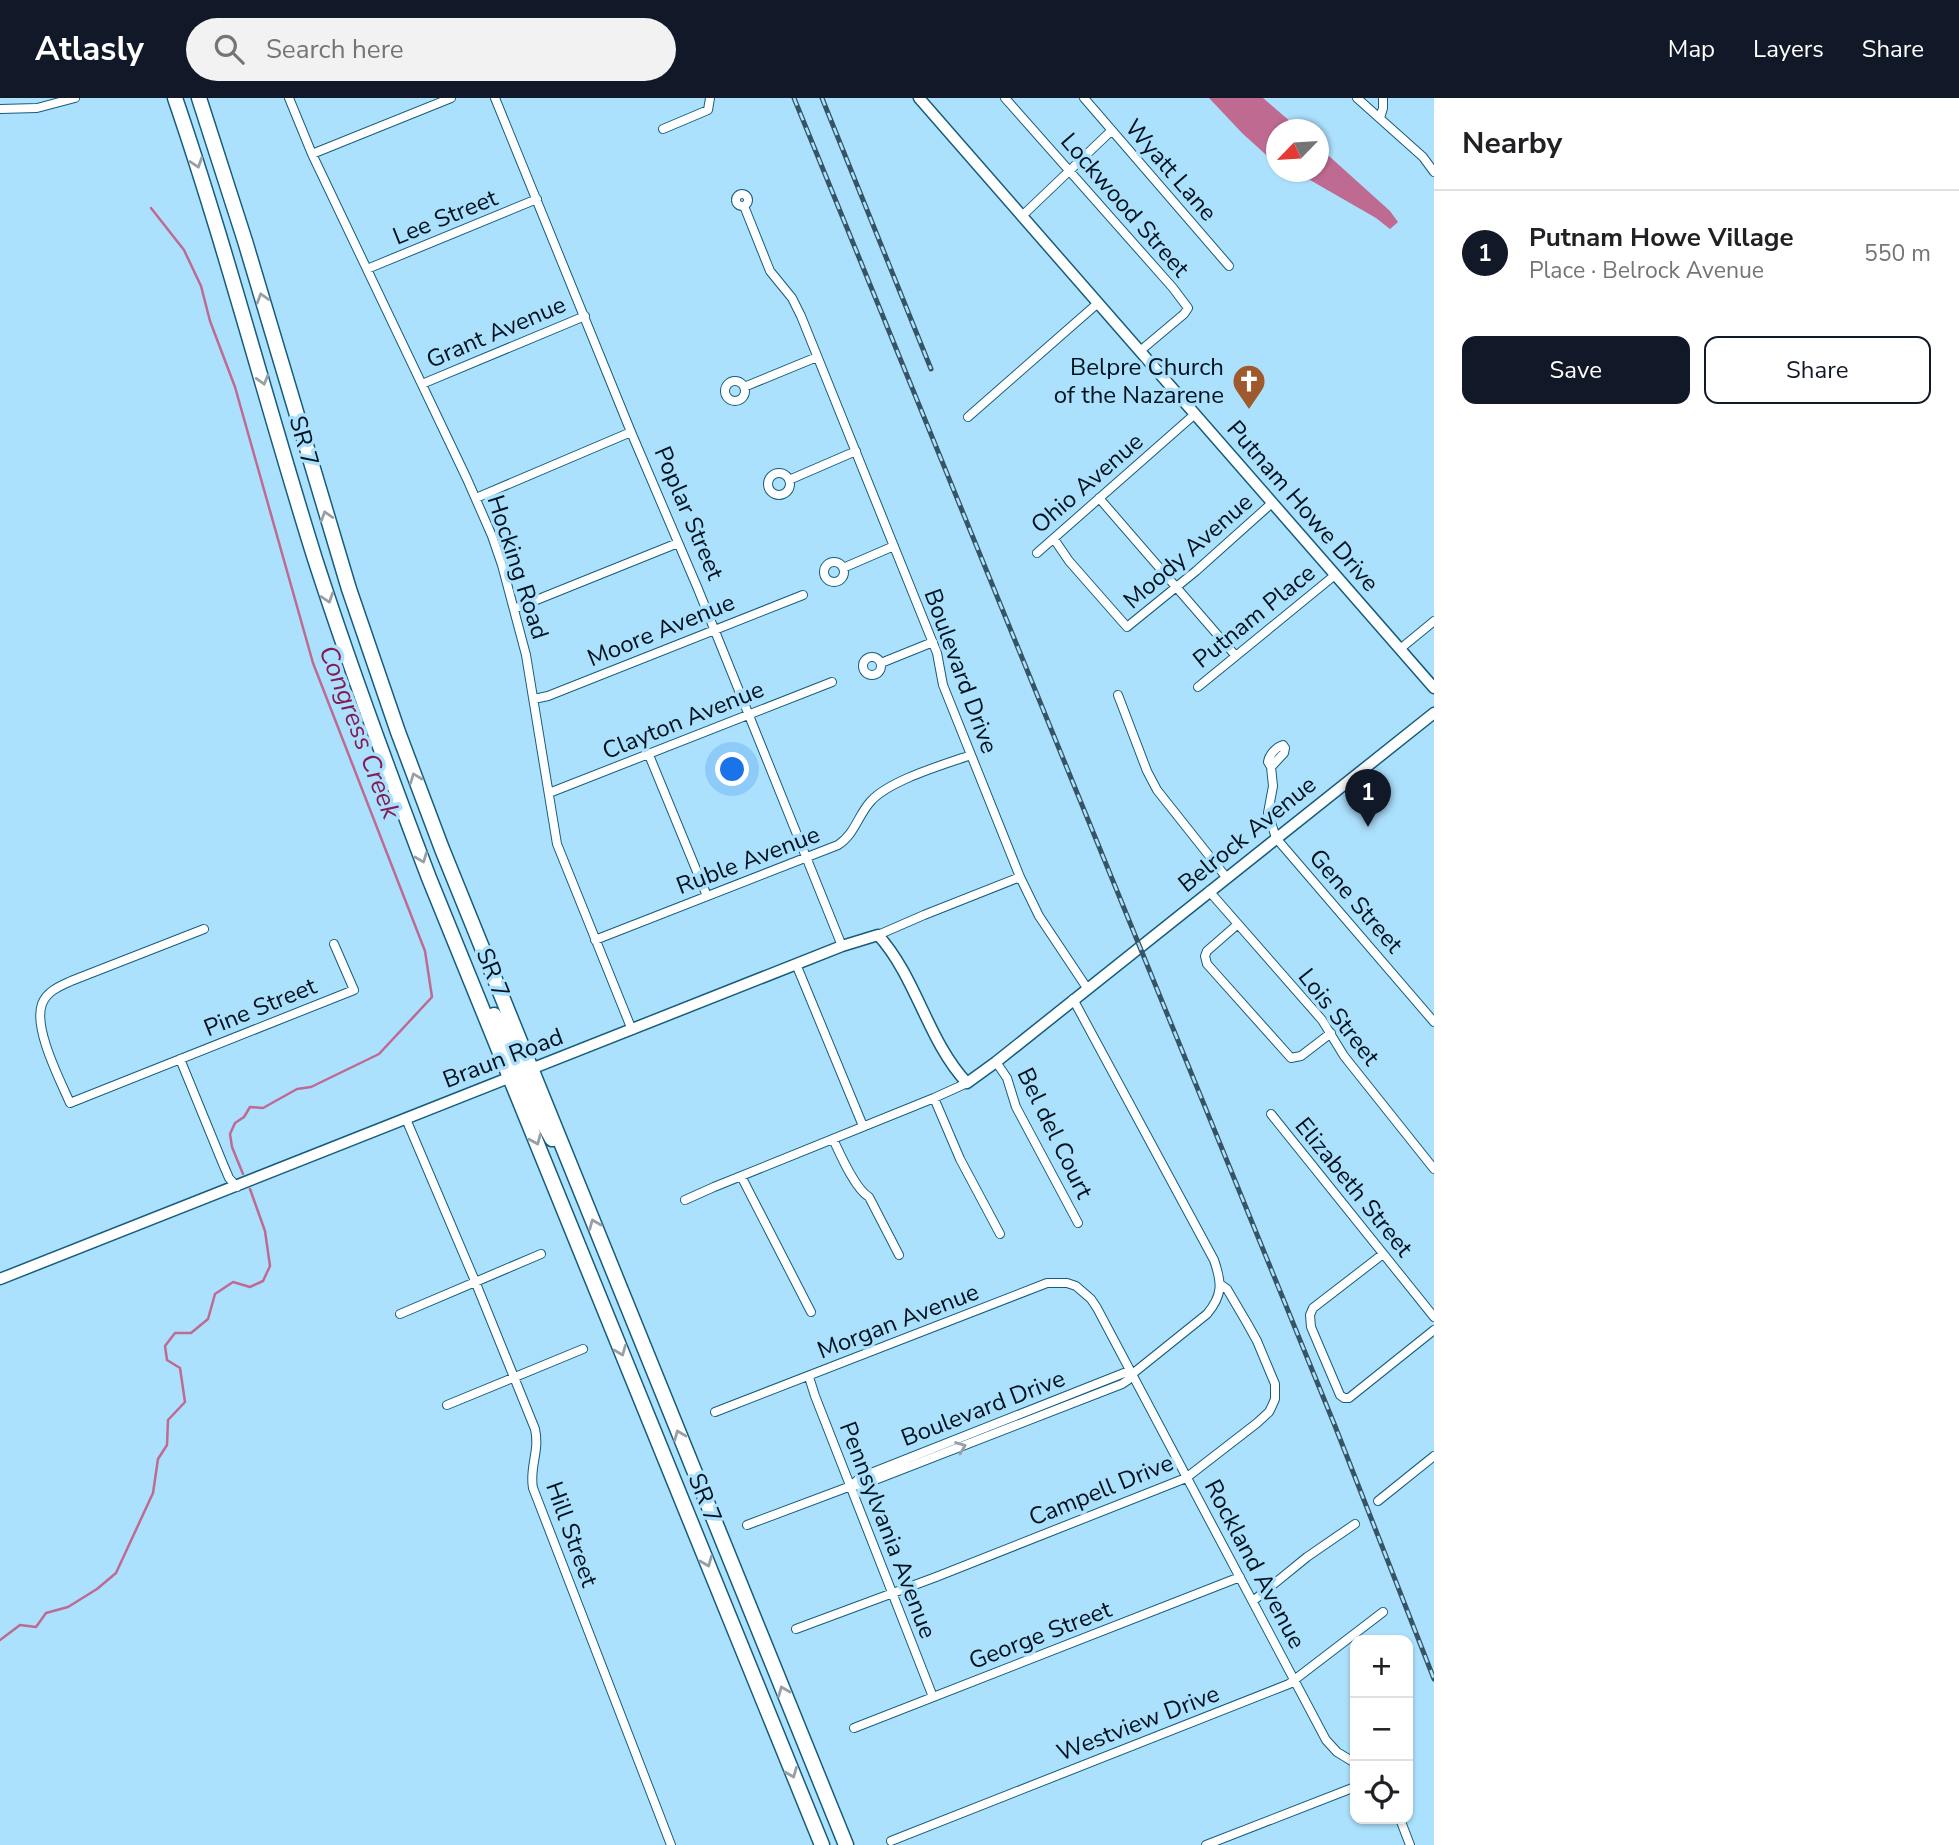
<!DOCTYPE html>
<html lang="en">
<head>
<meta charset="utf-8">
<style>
  body { margin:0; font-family:"Nunito Sans",sans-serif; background:#f2f2f2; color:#202124 }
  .controls { position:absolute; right:21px; bottom:21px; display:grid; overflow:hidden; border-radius:14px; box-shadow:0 2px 5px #0004 }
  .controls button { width:63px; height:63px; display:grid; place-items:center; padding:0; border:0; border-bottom:2px solid #e0e0e0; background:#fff; color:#202124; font:35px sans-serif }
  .compass { position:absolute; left:1266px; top:21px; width:63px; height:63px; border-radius:50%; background:#fff; box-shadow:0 2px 5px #0004; rotate:245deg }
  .you { position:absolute; left:733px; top:672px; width:24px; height:24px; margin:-18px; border:5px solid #fff; border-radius:50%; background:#1a73e8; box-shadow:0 0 0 10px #1a73e833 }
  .badge { display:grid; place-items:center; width:46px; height:46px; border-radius:50%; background:#111827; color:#fff; font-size:23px; font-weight:700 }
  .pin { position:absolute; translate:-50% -58px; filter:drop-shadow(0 2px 4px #0008) }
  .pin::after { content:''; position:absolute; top:37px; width:24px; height:21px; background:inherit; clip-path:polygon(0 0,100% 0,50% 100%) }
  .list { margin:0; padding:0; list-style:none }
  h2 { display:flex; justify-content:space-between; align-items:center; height:91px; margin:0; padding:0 28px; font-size:30px }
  h2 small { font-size:23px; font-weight:400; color:#757577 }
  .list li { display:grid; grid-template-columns:46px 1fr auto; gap:21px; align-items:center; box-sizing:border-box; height:126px; padding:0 28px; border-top:2px solid #e0e0e0 }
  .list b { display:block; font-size:26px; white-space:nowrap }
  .list p { margin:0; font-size:23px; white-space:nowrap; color:#757577 }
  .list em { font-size:23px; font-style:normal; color:#757577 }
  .actions { display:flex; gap:14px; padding:21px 28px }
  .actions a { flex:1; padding:16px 0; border:2px solid #111827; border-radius:14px; text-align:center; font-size:24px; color:#111827 }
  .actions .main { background:#111827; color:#fff }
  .icon { flex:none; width:38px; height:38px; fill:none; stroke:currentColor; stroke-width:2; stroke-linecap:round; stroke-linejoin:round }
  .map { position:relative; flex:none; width:1434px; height:1747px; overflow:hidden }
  header { display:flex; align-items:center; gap:42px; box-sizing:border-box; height:98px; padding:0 35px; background:#111827; color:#fff }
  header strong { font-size:33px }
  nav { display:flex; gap:38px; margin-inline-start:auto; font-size:24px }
  .search { width:490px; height:63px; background:#f2f2f2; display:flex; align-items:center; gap:18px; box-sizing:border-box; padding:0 24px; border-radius:38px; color:#757577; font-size:26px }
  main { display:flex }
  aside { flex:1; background:#fff }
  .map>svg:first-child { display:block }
  .water { fill:#bf6a91 }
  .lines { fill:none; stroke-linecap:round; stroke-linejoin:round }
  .stream { stroke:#bf6a91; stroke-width:2.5 }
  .street-casing { stroke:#155d7c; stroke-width:10 }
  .secondary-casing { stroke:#155d7c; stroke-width:13 }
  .highway-casing { stroke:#155d7c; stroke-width:17 }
  .street { stroke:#fff; stroke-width:8 }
  .secondary { stroke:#fff; stroke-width:10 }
  .highway { stroke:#fff; stroke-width:14 }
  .rail-casing { stroke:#375465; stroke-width:5 }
  .rail { stroke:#ace1fd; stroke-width:2.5; stroke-dasharray:8; stroke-linecap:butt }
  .oneway { stroke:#99a0a5 }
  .labels { text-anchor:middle; stroke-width:7; stroke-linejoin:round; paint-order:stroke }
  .street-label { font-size:24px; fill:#00121e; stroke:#ace1fd }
  .poi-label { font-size:24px; fill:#00121e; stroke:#ace1fd; text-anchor:end }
  .water-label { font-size:26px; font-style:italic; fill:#831c55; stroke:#ace1fd }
</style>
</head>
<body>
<header>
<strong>Atlasly</strong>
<div class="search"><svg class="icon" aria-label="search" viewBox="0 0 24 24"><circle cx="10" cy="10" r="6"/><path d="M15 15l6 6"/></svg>Search here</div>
<nav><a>Map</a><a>Layers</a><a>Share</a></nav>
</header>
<main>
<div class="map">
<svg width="1434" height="1747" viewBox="0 0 1434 1747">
  <rect width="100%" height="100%" fill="#ace1fd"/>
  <path class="water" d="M1209 0H1263L1299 31 1276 32V66L1242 35Z
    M1319 49 1390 113 1398 124 1390 131 1376 120 1310 82 1295 80 1285 74H1318Z"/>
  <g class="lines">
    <path class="stream" d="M151 110 184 152 201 188 210 223 235 289 313 565 425 853 432 899 379 956 311 989 297 991 263 1010 250 1009 244 1019 235 1025 230 1036 232 1049 243 1076
      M0 1542 20 1527 36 1529 46 1515 68 1509 97 1491 116 1475 153 1395 158 1361 167 1347 168 1322 185 1304 180 1270 167 1262 165 1248 175 1235H191L208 1221 215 1196 233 1184 250 1189 263 1183 270 1168 265 1133 250 1091"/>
    <defs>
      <path id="street" d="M289 0 312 56 467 381 492 438 502 467 526 557 557 746 632 932
        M495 0 631 334 698 491 842 848
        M1005 0 1173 190 1188 210 1184 216 1140 253
        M1084 0 1229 168
        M1357 0 1423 59 1434 74
        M0 11 37 10 75 0
        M1380 20 1383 10V0
        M663 31 708 12 710 0
        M312 56 451 0
        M736 102a6 6 0 1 1 12 0a6 6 0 1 1-12 0Z
        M744 108 770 173 792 200 801 218 937 555 943 587 1020 779 1039 818 1087 890
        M1022 118 1111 33
        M367 171 537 101
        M725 293a10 10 0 1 1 20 0a10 10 0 1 1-20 0Z
        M422 286 585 218
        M744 289 817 259
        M968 319 1098 205
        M768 386a11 11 0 1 1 22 0a11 11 0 1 1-22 0Z
        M789 382 856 353
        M476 400 631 334
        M1099 400 1235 557
        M1054 441 1069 463 1127 529 1196 473 1272 405
        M1037 455 1195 316
        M824 474a10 10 0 1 1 20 0a10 10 0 1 1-20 0Z
        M843 470 894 448
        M514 511 678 445
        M1400 551 1434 523
        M863 568a9 9 0 1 1 18 0a9 9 0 1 1-18 0Z
        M881 565 933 544
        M1198 589 1335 477
        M1118 597 1147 673 1157 692 1226 779
        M534 601 548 598 803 497
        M649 657 707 798
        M1271 669 1268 664C1269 657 1276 649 1283 647L1285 650 1284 655 1271 669 1273 688 1268 715 1276 740 1434 924
        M549 695 832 584
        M1209 793 1322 922 1344 958 1434 1071
        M1238 826 1207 853 1205 858 1207 866 1291 960 1301 958 1331 935
        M204 831 71 883C60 888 47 893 42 906 33 930 60 982 70 1005L354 892 334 846
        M878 837 924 817 1020 779
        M595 842 838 747C855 736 858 717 871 703 890 682 943 667 971 657
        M796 866 863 1028
        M180 961 223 1066 229 1080 237 1089
        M996 964 1007 980 1016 1009 1078 1125
        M934 1000 960 1061 1000 1136
        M1271 1016 1434 1219
        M406 1021 475 1183 535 1331C540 1354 529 1369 533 1390L671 1747
        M833 1041C840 1056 855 1091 869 1099L899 1157
        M741 1078 811 1214
        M685 1102 714 1089 934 1000 967 985
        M1383 1156 1313 1210 1310 1217 1311 1229 1340 1297 1344 1300H1349L1434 1232
        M400 1216 541 1156
        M809 1279 815 1298 933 1599
        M447 1307 583 1251
        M715 1314 1047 1185H1067L1076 1188 1091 1201 1097 1210 1326 1642 1337 1654 1355 1665
        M851 1388 861 1379 1124 1275 1131 1277
        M1378 1403 1434 1358
        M747 1427 851 1388 862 1387 1122 1286 1128 1282 1131 1277 1207 1216C1223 1197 1222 1185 1214 1162L1073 901
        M1253 1503 1307 1459 1355 1426
        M796 1531 936 1479 1186 1380 1257 1325 1269 1314 1272 1308 1275 1301V1286L1257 1243 1247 1225 1227 1191 1220 1186
        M854 1630 1240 1479
        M1400 1721 1410 1747
        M891 1743 1289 1586 1383 1514
        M1206 1747 1355 1689"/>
      <path id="secondary" d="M919 0 1434 590
        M0 1181 842 848 878 837C917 880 927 942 967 985L996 964 1434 615"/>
      <path id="highway" d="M175 0C227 152 267 308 315 461 350 569 389 675 429 780L822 1747
        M199 0 245 143 349 491 398 634 442 751 846 1747
        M494 917 508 943 534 1008 552 1041"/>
    </defs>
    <use href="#street" class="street-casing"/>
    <use href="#secondary" class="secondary-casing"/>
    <use href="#highway" class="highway-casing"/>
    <use href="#street" class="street"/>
    <use href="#secondary" class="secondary"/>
    <use href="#highway" class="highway"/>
    <defs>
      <path id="rail" d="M794 0 1335 1328 1434 1581
        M822 0 931 271"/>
    </defs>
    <use href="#rail" class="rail-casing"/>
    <use href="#rail" class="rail"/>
  </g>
  <defs><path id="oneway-chevron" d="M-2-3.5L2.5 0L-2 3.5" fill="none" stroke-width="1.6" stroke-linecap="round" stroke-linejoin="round" transform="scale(1.75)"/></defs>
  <g class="oneway">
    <use href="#oneway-chevron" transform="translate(197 65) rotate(72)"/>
    <use href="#oneway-chevron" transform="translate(262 200) rotate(-107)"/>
    <use href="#oneway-chevron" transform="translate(263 282) rotate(74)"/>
    <use href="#oneway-chevron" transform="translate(326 418) rotate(-107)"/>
    <use href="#oneway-chevron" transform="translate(328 500) rotate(72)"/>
    <use href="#oneway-chevron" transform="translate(415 680) rotate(-111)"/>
    <use href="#oneway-chevron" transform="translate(422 760) rotate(69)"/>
    <use href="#oneway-chevron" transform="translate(536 1042) rotate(67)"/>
    <use href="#oneway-chevron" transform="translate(594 1126) rotate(-112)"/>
    <use href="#oneway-chevron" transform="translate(621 1253) rotate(68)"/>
    <use href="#oneway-chevron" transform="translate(679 1337) rotate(-112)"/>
    <use href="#oneway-chevron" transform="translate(961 1349) rotate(-21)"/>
    <use href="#oneway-chevron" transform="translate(707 1464) rotate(68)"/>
    <use href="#oneway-chevron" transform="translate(783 1593) rotate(-112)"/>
    <use href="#oneway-chevron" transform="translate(792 1675) rotate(68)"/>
  </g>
  <defs>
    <symbol id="church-pin" viewBox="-11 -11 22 30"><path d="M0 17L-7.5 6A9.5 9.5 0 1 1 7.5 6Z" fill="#9e5a2c" stroke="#ace1fd"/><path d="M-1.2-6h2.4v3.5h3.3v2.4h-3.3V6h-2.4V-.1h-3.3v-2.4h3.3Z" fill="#fff"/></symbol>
  </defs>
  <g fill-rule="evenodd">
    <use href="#church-pin" x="1230" y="264" width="38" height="52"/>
  </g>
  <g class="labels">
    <g class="street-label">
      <text transform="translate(1171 72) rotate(49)" y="8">Wyatt Lane</text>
      <text transform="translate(1125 107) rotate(49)" y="8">Lockwood Street</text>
      <text transform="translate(445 119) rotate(-22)" y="8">Lee Street</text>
      <text transform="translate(496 234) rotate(-23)" y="8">Grant Avenue</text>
      <text transform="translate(304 343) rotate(74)" y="8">SR 7</text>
      <text transform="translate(1087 385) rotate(-41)" y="8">Ohio Avenue</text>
      <text transform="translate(1303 408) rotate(49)" y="8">Putnam Howe Drive</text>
      <text transform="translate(689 415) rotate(67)" y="8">Poplar Street</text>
      <text transform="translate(1188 453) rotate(-41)" y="8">Moody Avenue</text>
      <text transform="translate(518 469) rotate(72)" y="8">Hocking Road</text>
      <text transform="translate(1254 518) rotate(-39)" y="8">Putnam Place</text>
      <text transform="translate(661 532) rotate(-22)" y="8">Moore Avenue</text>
      <text transform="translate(961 573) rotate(70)" y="8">Boulevard Drive</text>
      <text transform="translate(683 622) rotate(-22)" y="8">Clayton Avenue</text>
      <text transform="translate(1247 736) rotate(-39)" y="8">Belrock Avenue</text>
      <text transform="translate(748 762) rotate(-21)" y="8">Ruble Avenue</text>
      <text transform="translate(1356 803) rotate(49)" y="8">Gene Street</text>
      <text transform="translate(493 875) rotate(68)" y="8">SR 7</text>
      <text transform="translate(260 909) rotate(-22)" y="8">Pine Street</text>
      <text transform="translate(1339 919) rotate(52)" y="8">Lois Street</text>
      <text transform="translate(503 960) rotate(-21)" y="8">Braun Road</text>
      <text transform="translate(1055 1035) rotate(64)" y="8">Bel del Court</text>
      <text transform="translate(1354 1089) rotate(51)" y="8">Elizabeth Street</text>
      <text transform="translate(898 1223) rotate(-21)" y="8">Morgan Avenue</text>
      <text transform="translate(983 1310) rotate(-21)" y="8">Boulevard Drive</text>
      <text transform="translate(1101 1392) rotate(-22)" y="8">Campell Drive</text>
      <text transform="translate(705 1400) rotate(68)" y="8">SR 7</text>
      <text transform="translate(888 1432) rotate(69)" y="8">Pennsylvania Avenue</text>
      <text transform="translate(572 1436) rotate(70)" y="8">Hill Street</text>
      <text transform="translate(1255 1466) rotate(62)" y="8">Rockland Avenue</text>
      <text transform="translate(1040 1537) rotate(-21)" y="8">George Street</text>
      <text transform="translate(1138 1625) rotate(-21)" y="8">Westview Drive</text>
    </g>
    <g class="poi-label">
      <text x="1224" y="277">Belpre Church<tspan x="1224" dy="28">of the Nazarene</tspan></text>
    </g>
    <g class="water-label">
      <text transform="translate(360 634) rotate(69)" y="9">Congress Creek</text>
    </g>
  </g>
</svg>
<div class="controls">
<button>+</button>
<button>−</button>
<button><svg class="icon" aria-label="locate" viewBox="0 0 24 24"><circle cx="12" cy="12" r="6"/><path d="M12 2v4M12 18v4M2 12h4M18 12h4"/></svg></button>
</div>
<svg class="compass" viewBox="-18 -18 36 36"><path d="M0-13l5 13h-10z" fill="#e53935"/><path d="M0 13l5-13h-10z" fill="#757577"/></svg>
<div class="you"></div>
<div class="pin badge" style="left:1368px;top:729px">1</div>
</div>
<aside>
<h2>Nearby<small></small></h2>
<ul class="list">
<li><span class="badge">1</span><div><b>Putnam Howe Village</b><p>Place · Belrock Avenue</p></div><em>550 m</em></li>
</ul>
<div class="actions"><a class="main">Save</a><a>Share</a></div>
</aside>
</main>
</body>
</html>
